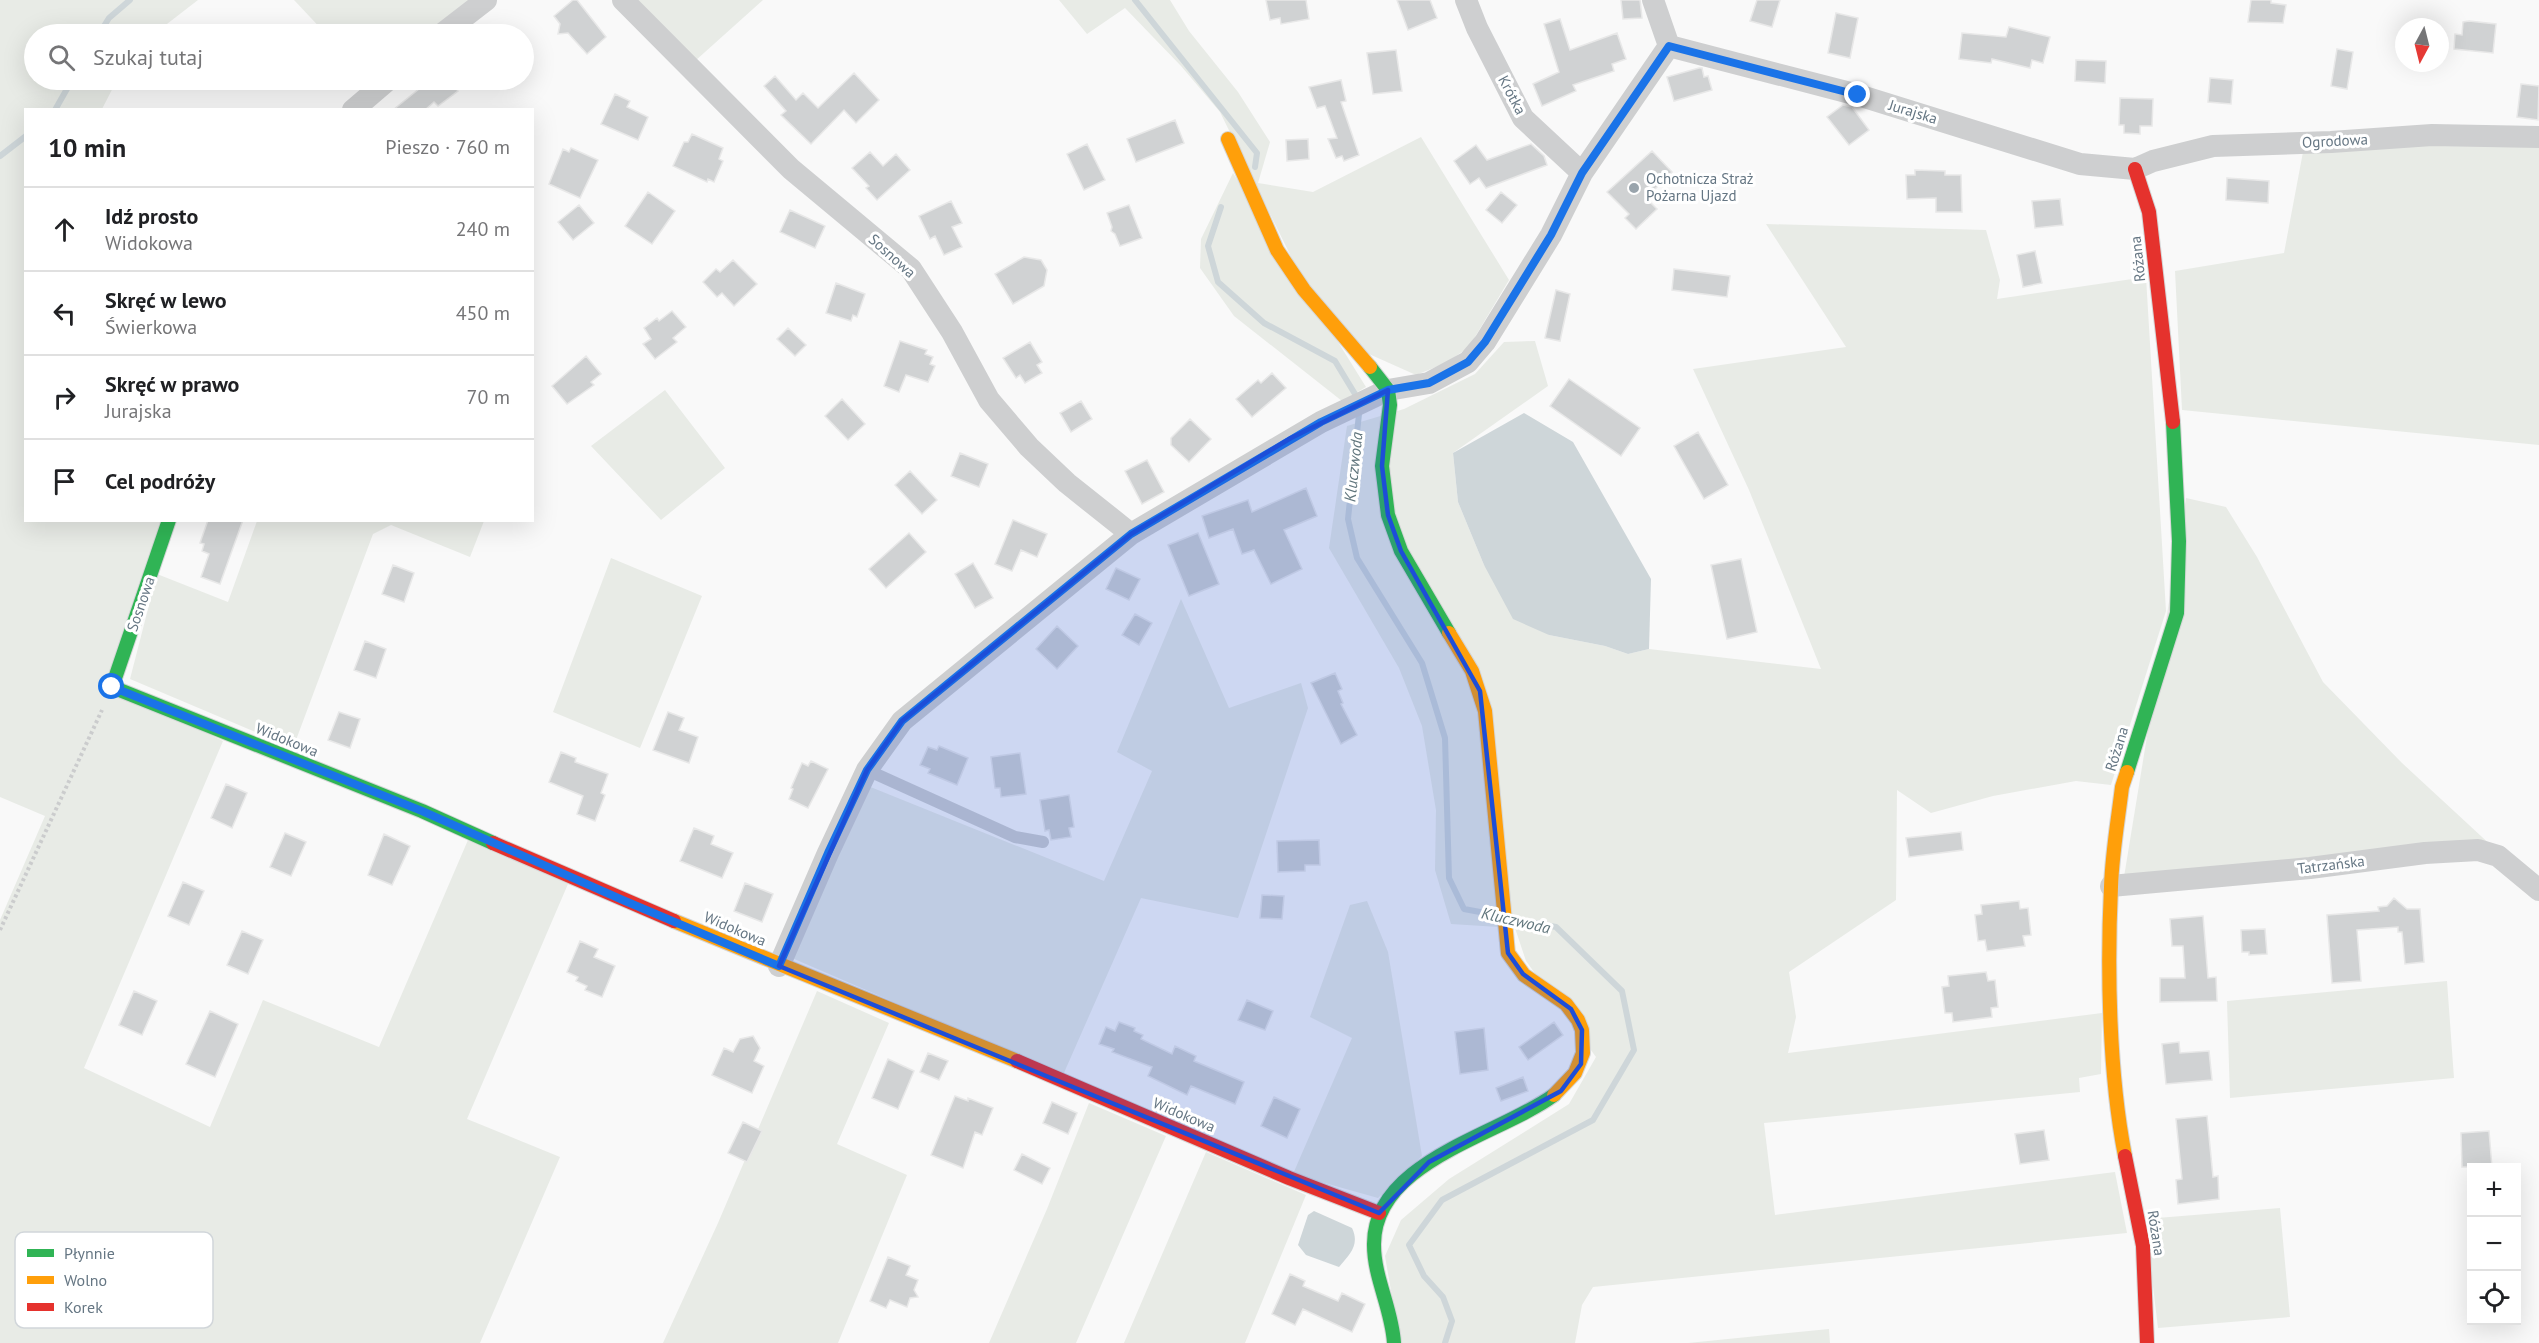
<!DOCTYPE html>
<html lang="pl">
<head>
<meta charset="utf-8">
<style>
  body { margin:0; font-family:"PT Sans",sans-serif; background:#f6f6f6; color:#202124 }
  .controls { position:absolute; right:18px; bottom:18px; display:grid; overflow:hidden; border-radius:0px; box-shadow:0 6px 24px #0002 }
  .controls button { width:54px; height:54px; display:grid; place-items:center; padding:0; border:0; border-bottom:2px solid #e0e0e0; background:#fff; color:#202124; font:30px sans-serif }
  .compass { position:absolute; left:2395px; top:18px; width:54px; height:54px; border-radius:50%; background:#fff; box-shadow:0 6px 24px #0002; rotate:187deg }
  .stop { position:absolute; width:18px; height:18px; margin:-14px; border:4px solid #1a73e8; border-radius:50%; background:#fff }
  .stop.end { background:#1a73e8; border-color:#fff; box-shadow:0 2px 6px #0008 }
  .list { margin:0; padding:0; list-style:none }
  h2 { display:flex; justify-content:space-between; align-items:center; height:78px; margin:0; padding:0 24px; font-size:26px }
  h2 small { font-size:20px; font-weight:400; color:#757577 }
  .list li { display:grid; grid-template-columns:39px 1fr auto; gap:18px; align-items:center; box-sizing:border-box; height:84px; padding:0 24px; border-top:2px solid #e0e0e0 }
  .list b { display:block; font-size:22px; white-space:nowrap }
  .list p { margin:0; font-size:20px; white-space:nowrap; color:#757577 }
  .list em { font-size:20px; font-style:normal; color:#757577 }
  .icon { flex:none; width:33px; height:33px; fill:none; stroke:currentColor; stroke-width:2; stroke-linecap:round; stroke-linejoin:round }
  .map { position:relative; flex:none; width:2539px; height:1343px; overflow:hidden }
  .search { position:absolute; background:#fff; box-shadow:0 6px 24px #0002; left:24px; top:24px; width:510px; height:66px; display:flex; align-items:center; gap:15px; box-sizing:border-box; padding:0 21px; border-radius:33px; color:#757577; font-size:22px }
  .panel { position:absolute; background:#fff; box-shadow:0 6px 24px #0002; left:24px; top:108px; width:510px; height:414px; border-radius:0px }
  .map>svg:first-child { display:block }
  .green { fill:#e8ebe6 }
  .water { fill:#ced6d9 }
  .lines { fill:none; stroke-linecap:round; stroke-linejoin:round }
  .stream { stroke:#ced6d9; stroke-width:6 }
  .building { fill:#d0d2d3; stroke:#e8e8e8; stroke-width:1.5 }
  .fast-casing { stroke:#d5d6d7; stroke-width:16 }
  .slow-casing { stroke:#d5d6d7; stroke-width:16 }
  .jam-casing { stroke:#d5d6d7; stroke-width:16 }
  .path { stroke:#cbcccd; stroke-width:4; stroke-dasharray:3 3; stroke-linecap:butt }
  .lane { stroke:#cecfd0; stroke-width:12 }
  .street { stroke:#cecfd0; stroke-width:22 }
  .fast { stroke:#30b455; stroke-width:14 }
  .slow { stroke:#ff9f0a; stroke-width:14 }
  .jam { stroke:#e5322d; stroke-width:14 }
  .route { stroke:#1a73e8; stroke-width:8 }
  .marked { fill:#1d4ed8; fill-opacity:0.2; stroke:#1d4ed8; stroke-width:4.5; stroke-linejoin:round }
  .poi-dot { fill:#99a4ac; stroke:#fff; stroke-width:2 }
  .labels { text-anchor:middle; stroke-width:6; stroke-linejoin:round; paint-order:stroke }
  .street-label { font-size:15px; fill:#657683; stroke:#fff }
  .poi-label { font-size:15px; fill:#657683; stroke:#fff; text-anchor:start }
  .water-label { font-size:16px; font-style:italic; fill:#60757c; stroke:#fff }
  .key { fill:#fff; stroke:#d1d6da; stroke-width:1.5 }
  .key-label { font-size:16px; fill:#657683 }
</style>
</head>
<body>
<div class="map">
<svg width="2539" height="1343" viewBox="0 0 2539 1343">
  <rect width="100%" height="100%" fill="#f9f9f9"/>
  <path class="green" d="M0 0H198L154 34H34V80H117L102 109 26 110V520L165 521 107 685 223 741 84 1068 210 1127 263 1000 379 1047 468 840 568 884 467 1119 560 1157 480 1343H0V920L45 816 0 797Z
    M294 0H470L471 2 429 34H326Z
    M637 0H763L695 61Z
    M1059 0H1170L1189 31 1238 92 1270 142 1258 183 1313 192 1421 137 1509 280 1469 347 1446 363 1416 375 1369 354 1303 281 1220 112 1181 66 1125 8 1087 34Z
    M2436 142 2539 143V445L2182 410 2175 271 2284 253 2303 152Z
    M1233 173 1366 387 1342 401 1234 316 1200 268 1201 239Z
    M1766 224 1986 230 2000 280 1997 299 2146 277 2166 611 2111 785 2076 781 1993 796 1931 813 1897 790 1896 900 1789 972 1796 1017 1788 1053 2102 1013 2101 1074 2079 1078 2080 1092 1764 1123 1775 1215 2115 1172 2127 1233 1593 1287 1582 1305 1575 1343H1400L1385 1256 1401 1220 1449 1179 1569 1104 1596 1057 1526 961 1515 928 1451 924 1435 870 1436 810 1422 726 1399 668 1329 548 1347 426 1404 409 1475 374 1504 342 1535 341 1548 386 1453 453 1458 502 1484 565 1549 635 1605 646 1628 654 1649 649 1821 669 1749 490 1693 369 1846 347Z
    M665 390 725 468 661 520 591 446Z
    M2186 498 2226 507 2257 557 2323 682 2402 763 2495 849 2124 877Z
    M257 521H484L470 557 391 525 373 534 293 748 130 679 157 574 228 602Z
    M611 558 702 596 640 748 553 712Z
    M1181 599 1229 708 1301 683 1308 708 1238 918 1141 898 1063 1075 792 958 868 786 1104 881 1152 771 1117 752Z
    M1367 901 1388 952 1422 1156 1378 1198 1293 1174 1352 1038 1310 1017 1350 905Z
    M2447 981 2454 1078 2230 1098 2227 1001Z
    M817 991 889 1023 837 1144 907 1175 838 1343H663L718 1223Z
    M1089 1103 1166 1136 1076 1343H989L1047 1209Z
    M1206 1152 1306 1195 1245 1343H1124Z
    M2280 1208 2290 1317 2158 1328 2145 1219Z
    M1829 1329 1830 1343H1688Z"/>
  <path class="water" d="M1524 413 1573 442 1651 579 1649 649 1628 654 1605 646 1549 635 1513 619 1484 565 1458 502 1453 453Z
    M1314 1211 1352 1228C1360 1245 1350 1254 1339 1267L1306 1255 1298 1245 1308 1215Z"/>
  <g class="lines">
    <path class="stream" d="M1135 0 1257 153 1255 167
      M99 34 109 18 130 0
      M55 110 72 80
      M0 156 26 136
      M1221 207 1208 246 1218 282 1264 323 1335 361 1355 394
      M1359 414 1348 519 1357 558 1422 663 1445 738 1449 878 1464 909 1496 915
      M1445 1343 1452 1321 1443 1297 1424 1276 1409 1245 1442 1200 1593 1120 1634 1050 1622 991 1556 927 1514 919"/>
  </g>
  <path class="building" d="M573 0H577L606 37 587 54 568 33 558 34 560 24 554 16Z
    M1266 0H1306L1309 19 1281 24 1280 18 1270 20Z
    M1397 0H1430L1437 18 1408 30Z
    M1621 0H1640L1642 18 1623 19Z
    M1757 0H1780L1772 27 1750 21Z
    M2251 0H2271V3L2286 5 2283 23 2248 22Z
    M1836 13 1858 18 1850 58 1828 53Z
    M1560 19 1570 50 1617 33 1626 59 1612 64 1614 71 1573 85 1576 91 1542 106 1533 84 1559 72 1544 24Z
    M2469 21 2496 24 2493 53 2454 49 2455 34 2462 35 2463 22Z
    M2009 27 2050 37 2043 63 2032 60 2030 68 1992 59 1991 63 1959 59 1962 33 2006 37Z
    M2337 49 2353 52 2347 89 2331 86Z
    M1396 50 1402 91 1373 94 1367 53Z
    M2076 60 2106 61 2105 83 2075 81Z
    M1699 68H1702L1704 77 1708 76 1712 90 1674 101 1667 77Z
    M854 73 879 100 856 123 844 110 811 144 781 115 786 111 764 86 775 76 796 100 803 93 818 108Z
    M2210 78 2233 80 2231 104 2208 102Z
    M430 80H450L458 91 438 106 434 102 425 110H393Z
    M1341 80 1346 101 1341 102 1359 155 1344 161 1342 156 1336 158 1328 139 1337 138 1325 106 1317 108 1309 87Z
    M2521 84 2539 86 2538 120 2517 117Z
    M615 94 630 101 627 107 648 117 638 140 601 124Z
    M2120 98 2153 99 2152 126H2140V134L2124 133V125H2119Z
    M1843 105 1852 107 1869 130 1849 145 1827 117Z
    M1175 120 1184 143 1136 162 1127 139Z
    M692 134 723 148 719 159 723 161 714 182 708 179 707 182 673 166 684 142H688Z
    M1308 139 1309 159 1287 161 1286 140Z
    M1087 144 1105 180 1084 190 1067 154Z
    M1531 144 1544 156 1547 165 1486 188 1479 178 1470 184 1454 161 1476 145 1487 160Z
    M571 148 598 160 580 198 549 184 563 149 569 152Z
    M1652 151 1672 172 1646 198 1657 209 1636 229 1625 218 1629 214 1607 192Z
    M870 152 883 166 896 154 910 170 877 200 866 188 869 186 852 168Z
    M1915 170 1945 171V175H1961L1962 212H1936V198L1907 199 1906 175H1915Z
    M2227 178 2269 181 2268 203 2226 200Z
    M648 192 675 211 652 244 625 226Z
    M1501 192 1517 205 1502 223 1486 210Z
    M2060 199 2063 225 2035 228 2032 201Z
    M951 201 962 223 952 227 962 247 944 255 935 236 930 239 919 216Z
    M579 205 594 223 573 240 558 222Z
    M1129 205 1142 238 1120 246 1115 234 1111 231 1112 227 1107 213Z
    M790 210 825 226 815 248 780 232Z
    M2035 251 2042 283 2023 287 2017 255Z
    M1024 257 1041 260 1047 270 1044 286 1013 304 995 274Z
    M733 260 757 284 734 306 722 293 717 297 703 282 716 269 720 272Z
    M1674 269 1730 276 1727 297 1672 290Z
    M836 283 865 294 857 317 853 315 851 321 826 313Z
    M1556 290 1570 294 1560 341 1545 338Z
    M672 311 686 327 673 338 677 342 655 359 643 344 651 339 644 328 657 318 659 321Z
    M788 328 806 345 795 356 777 339Z
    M900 341 927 350 925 354 933 357 930 364 935 366 928 382 906 375 899 392 884 386Z
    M1030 342 1042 362 1037 365 1042 373 1025 383 1020 375 1016 378 1003 358Z
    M586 356 601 374 591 382 594 385 567 404 552 386Z
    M1272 373 1286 388 1252 417 1236 399 1258 380 1261 383Z
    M1569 379 1640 428 1621 456 1550 406Z
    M842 399 865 424 848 440 825 416Z
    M1081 401 1092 419 1071 432 1060 413Z
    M1190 419 1211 439 1189 462 1171 445V438Z
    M1698 432 1728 485 1704 499 1674 446Z
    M960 453 988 464 979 487 951 476Z
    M1147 460 1164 492 1142 504 1125 471Z
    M910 471 937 500 922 514 895 485Z
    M1306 488 1317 516 1284 530 1302 569 1271 584 1254 550 1242 554 1233 529 1209 538 1202 516 1248 500 1252 512Z
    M208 520H243L220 584 201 577 209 554 202 551 204 544 200 543Z
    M1013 520 1047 534 1037 557 1021 550 1012 571 995 564Z
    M909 533 926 552 886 588 869 569Z
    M1198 533 1219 584 1189 596 1168 545Z
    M1741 559 1757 632 1727 639 1711 565Z
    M973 563 993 598 975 608 955 574Z
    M393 565 414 573 404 602 382 594Z
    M1116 568 1140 579 1129 600 1106 589Z
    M1135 614 1152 623 1139 645 1122 635Z
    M1057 626 1078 646 1057 669 1036 649Z
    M365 641 386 649 376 678 354 670Z
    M1335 673 1342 689 1338 691 1343 703 1341 704 1357 735 1341 744 1311 683Z
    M339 712 360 719 350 748 328 740Z
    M668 712 684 718 679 730 698 737 689 763 653 750Z
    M939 746 968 758 957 785 928 773 930 769 920 765 928 747 937 750Z
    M561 752 576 758 575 762 608 774 601 793 605 795 595 821 577 814 583 796 549 782Z
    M1020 753 1026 794 1001 797 1000 788H995L991 757Z
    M811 761 828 769 808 808 789 799 793 789 791 788 802 763 808 766Z
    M226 784 247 793 232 828 211 818Z
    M1069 795 1074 827 1069 828 1071 837 1051 840 1049 830 1045 831 1040 800Z
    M694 828 714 836 711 844 733 853 722 878 680 861Z
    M1961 832 1963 850 1909 857 1906 838Z
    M285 833 306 842 291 876 270 867Z
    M384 834 410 846 392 885 368 875Z
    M1319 840 1320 865H1305V871L1278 872 1277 841Z
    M183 882 204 891 189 925 168 916Z
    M745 883 773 894 762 922 734 911Z
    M1262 895 1284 896 1282 919 1260 918Z
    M2394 898 2407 909H2420L2424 962 2405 964 2402 932H2398V927L2357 930 2361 981 2332 983 2327 915 2379 911 2378 907 2387 906Z
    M2019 901 2020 909 2028 908 2031 935 2023 936 2025 946 1987 951 1985 940 1978 941 1975 915 1982 914 1981 905Z
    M2203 916 2208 978 2216 977 2217 1001 2160 1002V978H2185L2183 946H2172L2170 919Z
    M2265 929 2267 954 2249 955V952H2242L2241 930Z
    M242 931 263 940 248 974 227 965Z
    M580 941 598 949 594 957 615 966 602 997 585 990 587 986 576 981 578 977 567 972Z
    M1986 972 1988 981 1995 980 1998 1007 1991 1008 1992 1017 1953 1022 1952 1013H1945L1942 987 1949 986 1948 976Z
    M134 991 157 1001 142 1035 119 1025Z
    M1247 1000 1273 1011 1265 1030 1238 1020Z
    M210 1011 238 1024 215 1077 186 1064Z
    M1119 1022 1135 1028 1134 1031 1143 1035 1141 1039 1172 1054 1175 1046 1196 1056 1194 1061 1244 1082 1235 1104 1191 1086 1187 1095 1148 1076 1152 1067 1112 1052 1114 1049 1099 1044 1106 1027 1115 1031Z
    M1554 1022 1563 1035 1528 1060 1519 1047Z
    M1484 1028 1488 1070 1460 1074 1455 1032Z
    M753 1036 760 1048 754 1061 764 1066 752 1093 712 1075 724 1048 733 1052 740 1039Z
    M2179 1042 2180 1053 2209 1051 2212 1080 2166 1084 2162 1044Z
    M928 1053 948 1061 939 1080 920 1072Z
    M888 1059 914 1071 898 1109 872 1098Z
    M1523 1077 1528 1091 1501 1101 1496 1088Z
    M955 1096 968 1101V1098L993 1108 982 1135 975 1132 963 1168 931 1155Z
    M1274 1097 1300 1109 1287 1138 1261 1126Z
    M1052 1102 1077 1113 1068 1134 1043 1123Z
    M2207 1116 2213 1177 2218 1176 2219 1199 2178 1204 2176 1180 2182 1179 2176 1119Z
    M743 1122 762 1131 747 1162 728 1153Z
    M2044 1130 2049 1160 2020 1164 2015 1134Z
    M2489 1131 2492 1167H2462L2461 1133Z
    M1022 1154 1050 1168 1042 1184 1014 1170Z
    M888 1257 910 1266 906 1275 918 1280 914 1290 918 1297 910 1298 907 1307 890 1300 886 1308 870 1301Z
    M1290 1274 1305 1281 1303 1286 1338 1301 1342 1293 1365 1304 1352 1332 1303 1309 1295 1325 1272 1314Z"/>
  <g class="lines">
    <defs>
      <path id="fast" d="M1370 367 1388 390 1390 405 1382 466 1388 515 1401 551 1449 633
        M169 520 112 687 422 811 493 843
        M2127 772 2177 613 2179 541 2173 422
        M1394 1343C1392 1309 1374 1278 1374 1245 1373 1161 1500 1135 1554 1095"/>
      <path id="slow" d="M1228 139 1277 250 1304 290 1370 367
        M1449 633 1472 671 1485 711 1508 953 1524 975 1566 1004 1578 1020 1582 1030 1583 1053 1575 1073 1554 1095
        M674 921 1017 1061
        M2125 1156C2109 1074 2107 970 2111 887 2112 854 2118 820 2122 787L2127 772"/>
      <path id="jam" d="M2135 169 2149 212 2173 422
        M493 843 674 921
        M1017 1061 1289 1178 1379 1213
        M2125 1156 2143 1246 2147 1343"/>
    </defs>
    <use href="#fast" class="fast-casing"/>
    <use href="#slow" class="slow-casing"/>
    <use href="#jam" class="jam-casing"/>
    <path class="path" d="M0 930 102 710"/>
    <path class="lane" d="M867 770 1015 837 1043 842"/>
    <path class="street" d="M623 0 791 169 911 269 952 332 989 400 1029 447 1067 483 1131 534
      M1466 0 1477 28 1523 118 1582 173
      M1653 0 1669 46
      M442 34 486 0
      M1669 46 1858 95 2080 164 2135 169 2153 161 2213 146 2331 142 2432 135 2539 137
      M353 110 388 80
      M2111 886 2310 868 2425 853 2478 850 2498 856 2539 890
      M779 966 828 853 867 770 902 721 1131 534 1321 422 1388 390 1429 383 1468 362 1485 342 1551 235 1582 173 1669 46"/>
    <use href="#fast" class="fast"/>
    <use href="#slow" class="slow"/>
    <use href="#jam" class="jam"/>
  </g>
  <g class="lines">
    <path class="route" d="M112 687 422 811 625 901 779 966 828 853 867 770 902 721 1131 534 1321 422 1388 390 1429 383 1468 362 1485 342 1551 235 1582 173 1669 46 1858 95"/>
  </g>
  <path class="marked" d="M1388 390 1382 466 1388 515 1401 551 1480 691 1508 953 1523 974 1571 1009 1582 1030 1581 1064 1561 1091 1429 1162 1379 1213 779 966 867 770 902 721 1131 534 1291 438Z"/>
  <circle class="poi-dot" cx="1634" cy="188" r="6"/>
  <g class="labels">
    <g class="street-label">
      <text transform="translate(1512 95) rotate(62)" y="5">Krótka</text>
      <text transform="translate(1913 112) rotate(17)" y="5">Jurajska</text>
      <text transform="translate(2335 141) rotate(-3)" y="5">Ogrodowa</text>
      <text transform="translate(892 256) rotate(42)" y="5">Sosnowa</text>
      <text transform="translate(2138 259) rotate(-96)" y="5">Różana</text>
      <text transform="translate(141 604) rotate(-71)" y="5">Sosnowa</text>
      <text transform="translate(287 740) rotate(22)" y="5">Widokowa</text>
      <text transform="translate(2117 749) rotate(-73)" y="5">Różana</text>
      <text transform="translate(2331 865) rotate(-7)" y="5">Tatrzańska</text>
      <text transform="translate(735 929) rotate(23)" y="5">Widokowa</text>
      <text transform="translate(1184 1115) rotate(23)" y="5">Widokowa</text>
      <text transform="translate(2156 1233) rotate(81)" y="5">Różana</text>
    </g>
    <g class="poi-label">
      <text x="1646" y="184">Ochotnicza Straż<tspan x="1646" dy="17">Pożarna Ujazd</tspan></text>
    </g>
    <g class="water-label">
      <text transform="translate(1353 467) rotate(-84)" y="6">Kluczwoda</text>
      <text transform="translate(1516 920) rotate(13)" y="6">Kluczwoda</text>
    </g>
  </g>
  <rect x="15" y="1232" width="198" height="96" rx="9" class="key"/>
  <rect x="27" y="1249" width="27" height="8" fill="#30b455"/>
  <rect x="27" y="1276" width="27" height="8" fill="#ff9f0a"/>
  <rect x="27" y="1303" width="27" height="8" fill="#e5322d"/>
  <g class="key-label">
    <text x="64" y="1259">Płynnie</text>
    <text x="64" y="1286">Wolno</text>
    <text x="64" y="1313">Korek</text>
  </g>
</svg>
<div class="controls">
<button>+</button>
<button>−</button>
<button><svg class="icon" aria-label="locate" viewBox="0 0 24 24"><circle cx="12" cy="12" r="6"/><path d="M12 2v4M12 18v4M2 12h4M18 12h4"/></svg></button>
</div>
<svg class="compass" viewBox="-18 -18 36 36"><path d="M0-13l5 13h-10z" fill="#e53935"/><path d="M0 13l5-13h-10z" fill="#757577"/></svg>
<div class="stop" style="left:112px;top:687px"></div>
<div class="stop end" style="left:1858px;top:95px"></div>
<div class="search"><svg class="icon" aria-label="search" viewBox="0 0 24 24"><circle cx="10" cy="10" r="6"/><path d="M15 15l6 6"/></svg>Szukaj tutaj</div>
<section class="panel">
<h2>10 min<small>Pieszo · 760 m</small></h2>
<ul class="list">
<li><svg class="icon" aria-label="ahead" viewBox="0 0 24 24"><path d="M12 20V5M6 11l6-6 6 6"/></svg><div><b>Idź prosto</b><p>Widokowa</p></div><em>240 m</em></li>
<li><svg class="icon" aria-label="left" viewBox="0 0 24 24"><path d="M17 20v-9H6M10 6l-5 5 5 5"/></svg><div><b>Skręć w lewo</b><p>Świerkowa</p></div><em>450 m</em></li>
<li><svg class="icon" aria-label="right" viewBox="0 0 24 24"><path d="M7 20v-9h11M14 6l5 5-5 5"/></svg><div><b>Skręć w prawo</b><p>Jurajska</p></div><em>70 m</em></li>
<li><svg class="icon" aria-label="arrive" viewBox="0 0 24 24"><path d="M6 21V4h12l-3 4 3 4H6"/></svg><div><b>Cel podróży</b></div></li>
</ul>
</section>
</div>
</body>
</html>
